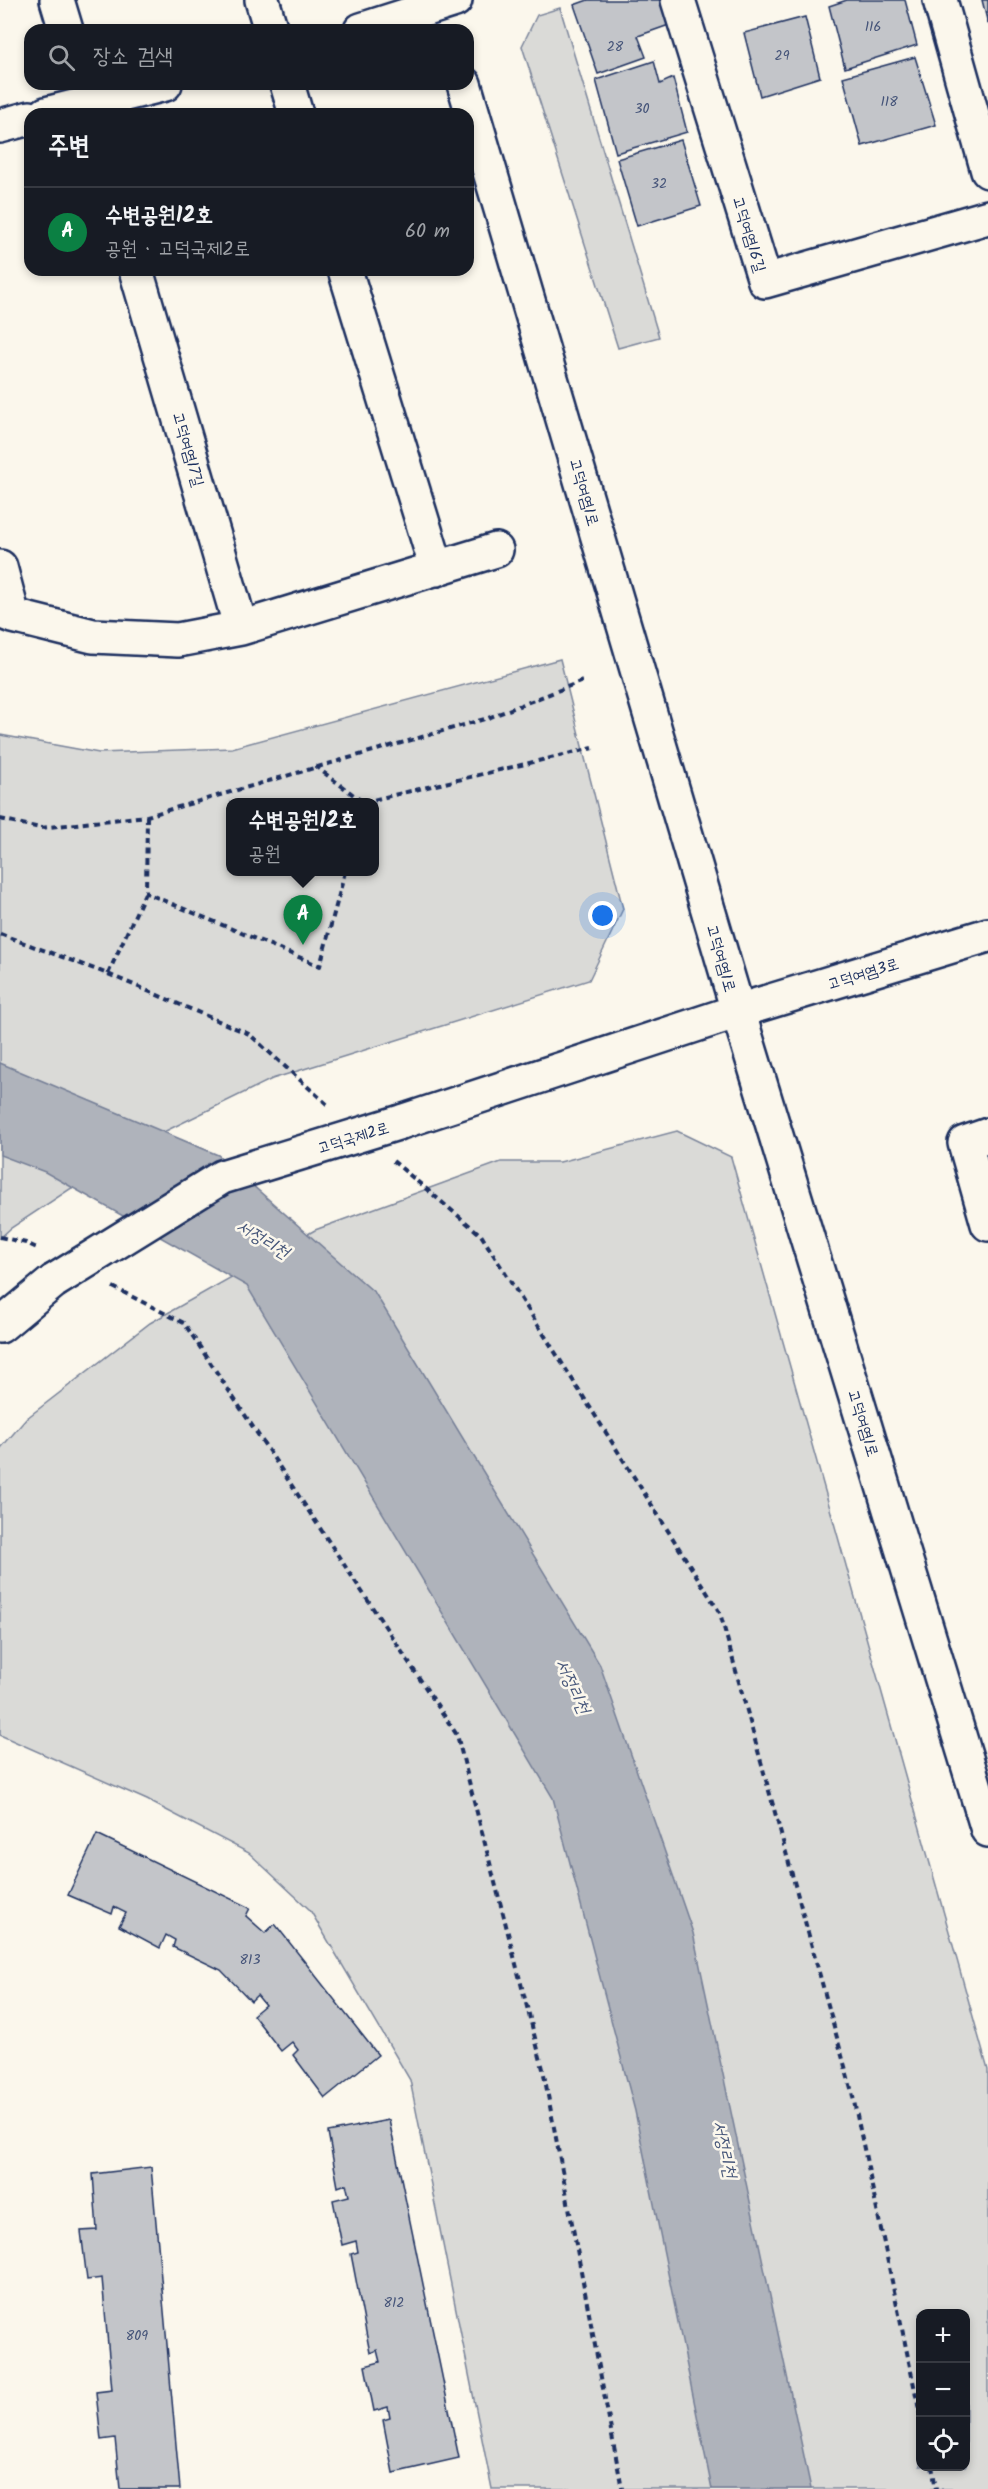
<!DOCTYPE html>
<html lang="ko">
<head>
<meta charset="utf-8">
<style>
  body { margin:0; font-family:Kalam,"Poor Story",sans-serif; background:#20242c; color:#f1f3f6 }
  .controls { position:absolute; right:18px; bottom:18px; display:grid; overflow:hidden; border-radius:12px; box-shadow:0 3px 9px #0003 }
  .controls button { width:54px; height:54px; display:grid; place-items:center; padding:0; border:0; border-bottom:2px solid #363941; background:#171b24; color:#f1f3f6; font:30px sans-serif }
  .you { position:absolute; left:603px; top:916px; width:21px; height:21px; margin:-15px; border:4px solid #fff; border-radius:50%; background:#1a73e8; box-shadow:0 0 0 9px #1a73e833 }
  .badge { display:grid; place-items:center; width:39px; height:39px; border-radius:50%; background:#0b8043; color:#fff; font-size:20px; font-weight:700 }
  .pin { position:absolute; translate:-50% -50px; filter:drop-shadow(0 2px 3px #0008) }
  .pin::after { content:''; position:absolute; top:32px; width:21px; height:18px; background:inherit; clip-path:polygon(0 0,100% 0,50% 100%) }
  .popup { position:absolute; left:226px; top:798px; width:153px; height:78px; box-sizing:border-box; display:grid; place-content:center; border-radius:12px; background:#171b24; filter:drop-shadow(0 2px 4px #0005); font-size:20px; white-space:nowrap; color:#9ea1a6 }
  .popup b { font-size:22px; color:#f1f3f6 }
  .popup::after { content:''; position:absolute; left:50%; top:100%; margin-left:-12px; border:12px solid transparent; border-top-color:#171b24 }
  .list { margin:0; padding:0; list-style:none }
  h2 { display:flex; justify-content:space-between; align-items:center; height:78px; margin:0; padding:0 24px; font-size:26px }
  h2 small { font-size:20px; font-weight:400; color:#9ea1a6 }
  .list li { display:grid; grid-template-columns:39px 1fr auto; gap:18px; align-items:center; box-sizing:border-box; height:90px; padding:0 24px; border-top:2px solid #363941 }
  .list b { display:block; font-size:22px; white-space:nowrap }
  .list p { margin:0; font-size:20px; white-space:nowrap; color:#9ea1a6 }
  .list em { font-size:20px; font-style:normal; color:#9ea1a6 }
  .icon { flex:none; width:33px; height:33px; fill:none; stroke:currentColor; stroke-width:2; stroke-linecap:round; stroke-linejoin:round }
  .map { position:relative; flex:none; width:988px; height:2489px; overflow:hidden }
  .search { position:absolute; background:#171b24; box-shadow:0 3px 9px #0003; left:24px; top:24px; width:450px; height:66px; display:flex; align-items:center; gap:15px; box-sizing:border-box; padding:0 21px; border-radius:18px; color:#9ea1a6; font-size:22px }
  .panel { position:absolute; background:#171b24; box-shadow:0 3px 9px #0003; left:24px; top:108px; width:450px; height:168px; border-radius:18px }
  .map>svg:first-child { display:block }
  .green { fill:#dadad7; stroke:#7a849a; stroke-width:1.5; fill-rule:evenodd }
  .water { fill:#afb3bb; stroke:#747e96; stroke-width:1.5 }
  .building { fill:#c3c5c9; stroke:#1b2f5e; stroke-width:1.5 }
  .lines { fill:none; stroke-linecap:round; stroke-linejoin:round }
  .minor-casing { stroke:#1b2f5e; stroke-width:38 }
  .path { stroke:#1b2f5e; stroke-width:4; stroke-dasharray:6 4.5; stroke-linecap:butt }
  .minor { stroke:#fbf7ec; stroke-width:33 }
  .minor-bridge-casing { stroke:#1b2f5e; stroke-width:38; stroke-linecap:butt }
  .minor-bridge { stroke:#fbf7ec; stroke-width:33 }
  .labels { text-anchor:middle; stroke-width:5; stroke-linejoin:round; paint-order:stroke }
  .number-label { font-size:14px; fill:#455479 }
  .street-label { font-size:16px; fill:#1b2f5e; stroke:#fbf7ec }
  .water-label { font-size:18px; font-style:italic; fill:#47577a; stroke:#fbf7ec }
</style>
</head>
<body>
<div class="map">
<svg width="988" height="2489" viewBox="0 0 988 2489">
  <rect width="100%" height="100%" fill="#fbf7ec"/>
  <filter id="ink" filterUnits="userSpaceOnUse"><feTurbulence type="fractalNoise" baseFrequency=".0167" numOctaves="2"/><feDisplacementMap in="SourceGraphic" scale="12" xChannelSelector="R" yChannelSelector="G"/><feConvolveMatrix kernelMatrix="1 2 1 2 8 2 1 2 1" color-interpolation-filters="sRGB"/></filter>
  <g filter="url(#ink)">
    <path class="green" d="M560 8 659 337 618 348 522 46 537 15Z
      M560 659 623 909 589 980 272 1079 135 1146 11 1228 0 1238V735L99 753 232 748ZM231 802H375V872H231Z
      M677 1131 731 1157 988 2070V2489H492L410 2080 310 1910 249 1853 147 1800 0 1735V1449L27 1418 150 1323 315 1230 501 1162H560ZM920 2314H966V2466H920Z"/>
    <path class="water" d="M0 1063 218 1155 375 1293 600 1665 693 1933 811 2489H712L635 2111 553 1798 247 1286 45 1172 0 1155Z"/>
    <path class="building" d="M588 0H662L669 25 638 36 646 57 598 74 574 5Z
      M847 0H905L917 45 845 68 829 6Z
      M982 0H988V24Z
      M805 17 820 77 760 96 744 33Z
      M915 57 936 125 862 146 843 77Z
      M654 61 660 84 673 78 687 132 616 153 596 80Z
      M681 140 701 206 637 226 617 159Z
      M97 1834 250 1908 246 1916 265 1933 275 1924 378 2055 325 2098 293 2055 298 2050 292 2042 281 2051 253 2015 265 2005 257 1995 251 2001 221 1970 173 1947 175 1940 166 1935 160 1948 119 1926 126 1913 114 1907 112 1914 68 1895Z
      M389 2120 459 2458 393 2473 383 2420 390 2418 388 2407 374 2411 365 2366 380 2362 377 2350 370 2353 351 2254 358 2252 356 2241 342 2245 333 2200 349 2196 346 2184 338 2187 328 2132Z
      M151 2167 180 2489H120L115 2438 101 2440 96 2392 112 2390 102 2278 87 2280 81 2231 97 2230 93 2174Z"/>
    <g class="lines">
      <defs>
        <path id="minor" d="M57 0 66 30
          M262 0 271 30
          M678 0 765 281 988 217
          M940 0 988 171
          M361 30 455 0
          M287 84 296 114
          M464 84 738 1011 988 1830
          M46 114 165 84
          M0 126 30 118
          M136 270 241 628
          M345 270 437 569
          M0 567 13 616
          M0 611 13 616 93 636 178 640 241 628 496 550
          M401 1122 738 1011 988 935
          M988 1135 965 1143 988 1224
          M0 1326 54 1281"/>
      </defs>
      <use href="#minor" class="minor-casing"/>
      <path class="path" d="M315 766 363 802
        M364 802 593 748
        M147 816 146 893 320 966 345 872
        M0 819 40 828 147 816 488 718 585 680
        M0 934 108 974 249 1034 330 1107
        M108 974 145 893
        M393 1161 481 1235 720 1613 852 2092 920 2414
        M0 1237 26 1243 39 1249
        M113 1287 184 1323 457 1735 543 2069 622 2489
        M932 2466 936 2489"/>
      <use href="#minor" class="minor"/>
      <defs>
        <path id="minor-bridge" d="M54 1281 222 1177 401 1122"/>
      </defs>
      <use href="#minor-bridge" class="minor-bridge-casing"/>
      <use href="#minor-bridge" class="minor-bridge"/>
    </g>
  </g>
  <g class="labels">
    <g class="number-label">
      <text x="873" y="31">116</text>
      <text x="615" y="51">28</text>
      <text x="782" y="60">29</text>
      <text x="889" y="106">118</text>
      <text x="642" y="113">30</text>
      <text x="659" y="188">32</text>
      <text x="250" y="1964">813</text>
      <text x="394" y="2307">812</text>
      <text x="137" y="2340">809</text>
    </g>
    <g class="street-label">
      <text transform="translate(750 234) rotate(73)" y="6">고덕여염16길</text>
      <text transform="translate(189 449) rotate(74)" y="6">고덕여염17길</text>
      <text transform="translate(585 492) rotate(74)" y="6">고덕여염1로</text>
      <text transform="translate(722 958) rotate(74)" y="6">고덕여염1로</text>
      <text transform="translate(863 973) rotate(-17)" y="6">고덕여염3로</text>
      <text transform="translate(353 1137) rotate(-17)" y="6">고덕국제2로</text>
      <text transform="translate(864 1423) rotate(73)" y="6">고덕여염1로</text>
    </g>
    <g class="water-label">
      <text transform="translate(263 1239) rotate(31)" y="6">서정리천</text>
      <text transform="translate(573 1686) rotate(65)" y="6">서정리천</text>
      <text transform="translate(725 2149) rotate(78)" y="6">서정리천</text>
    </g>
  </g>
</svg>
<div class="controls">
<button>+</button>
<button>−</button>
<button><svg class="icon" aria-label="locate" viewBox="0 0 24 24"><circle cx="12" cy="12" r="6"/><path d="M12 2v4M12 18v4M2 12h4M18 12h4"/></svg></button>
</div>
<div class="you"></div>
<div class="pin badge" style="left:303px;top:945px">A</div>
<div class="popup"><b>수변공원12호</b>공원</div>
<div class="search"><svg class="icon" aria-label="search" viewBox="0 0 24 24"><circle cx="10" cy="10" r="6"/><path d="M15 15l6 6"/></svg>장소 검색</div>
<section class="panel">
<h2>주변<small></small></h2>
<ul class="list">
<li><span class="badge">A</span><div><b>수변공원12호</b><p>공원 · 고덕국제2로</p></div><em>60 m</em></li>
</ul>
</section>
</div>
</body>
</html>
